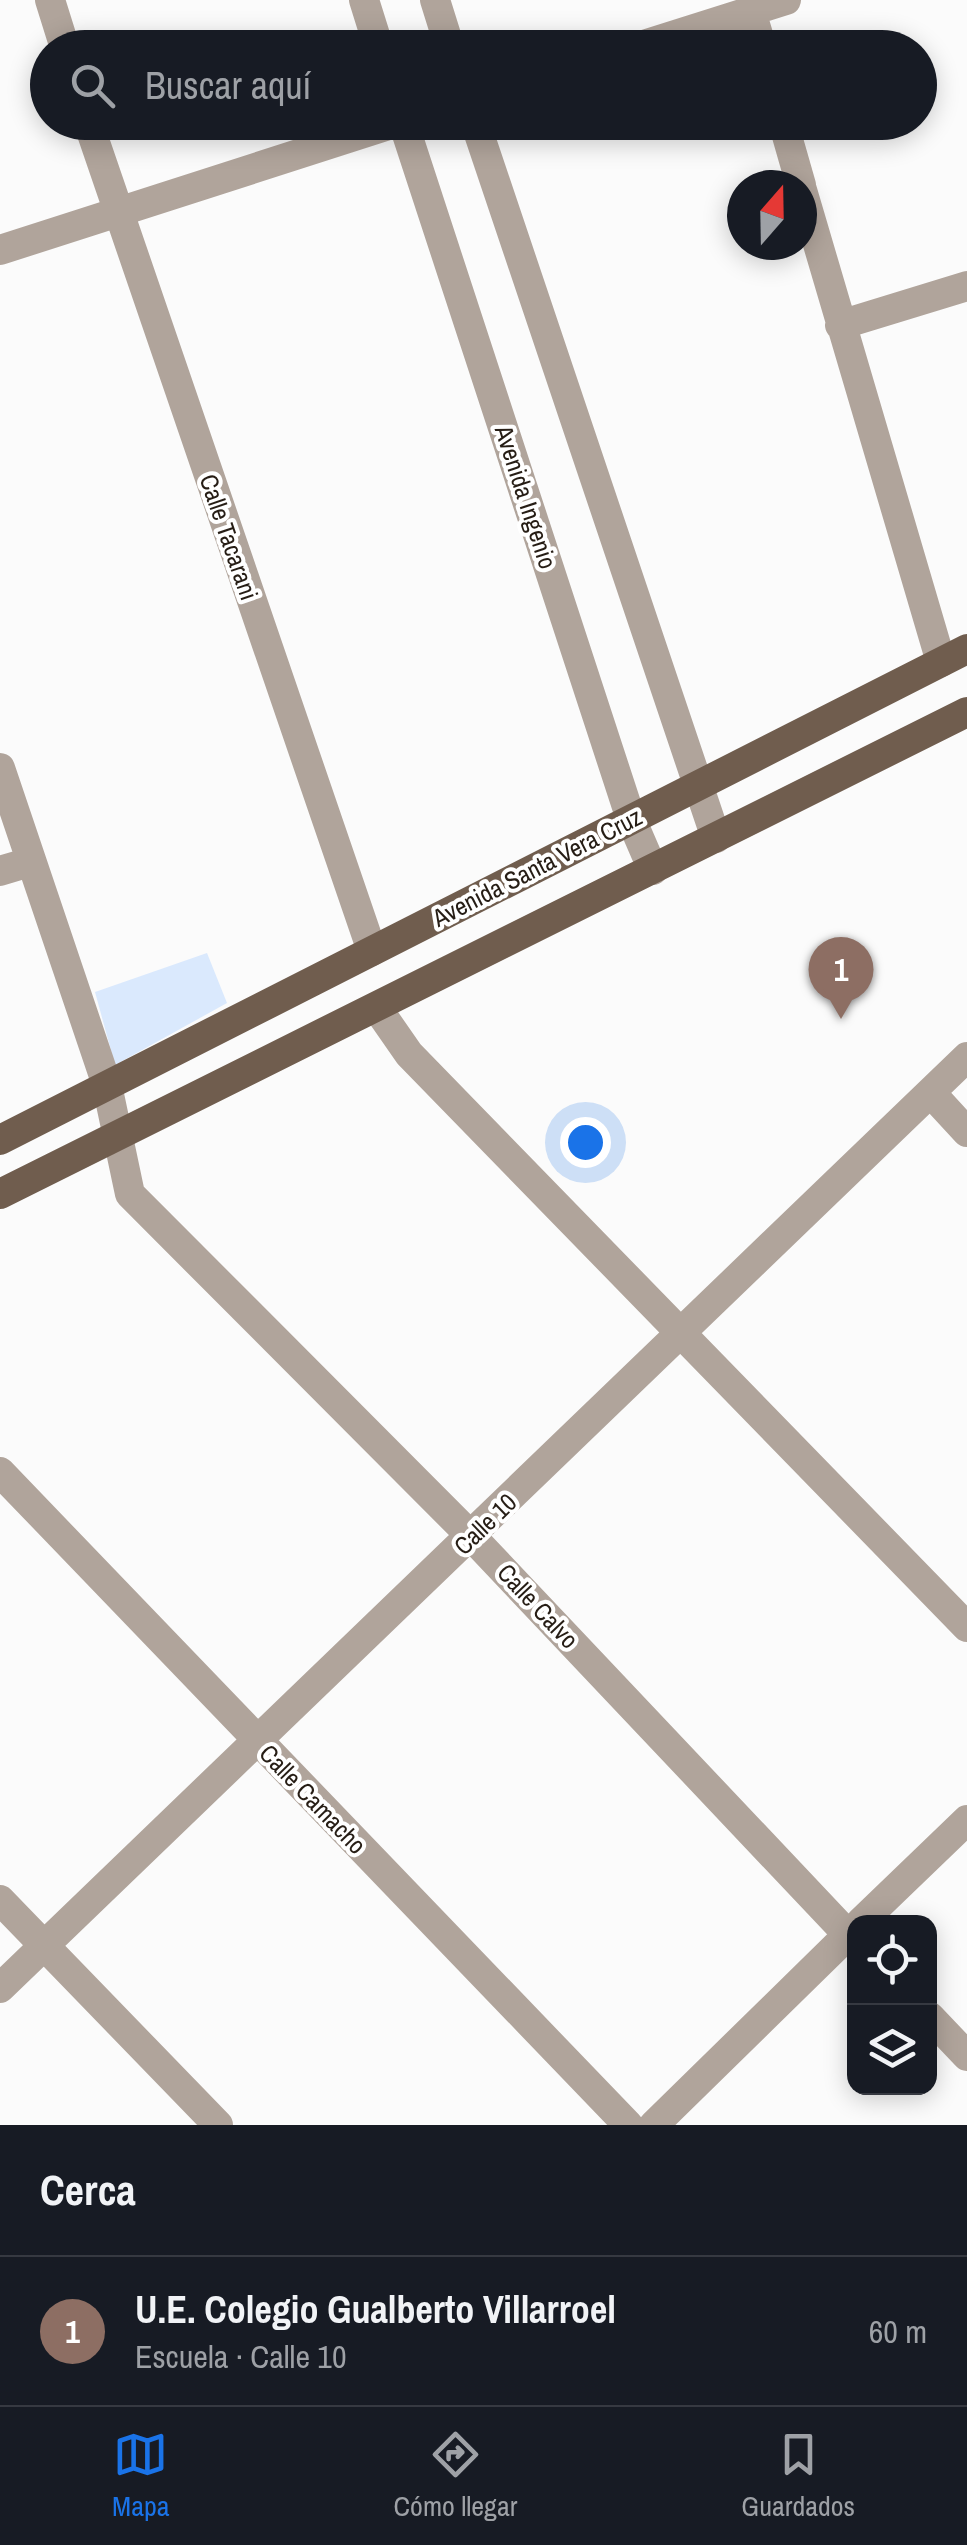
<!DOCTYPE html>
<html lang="es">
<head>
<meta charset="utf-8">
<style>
  body { margin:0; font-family:"Archivo Narrow",sans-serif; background:#20242c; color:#f1f3f6 }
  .controls { position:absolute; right:30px; bottom:30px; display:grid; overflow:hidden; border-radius:20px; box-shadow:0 5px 25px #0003 }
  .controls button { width:90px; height:90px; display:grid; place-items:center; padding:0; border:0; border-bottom:2px solid #363941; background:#171b24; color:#f1f3f6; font:50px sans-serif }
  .compass { position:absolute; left:727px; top:170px; width:90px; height:90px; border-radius:50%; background:#171b24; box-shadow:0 5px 25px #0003; rotate:20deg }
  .you { position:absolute; left:585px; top:1142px; width:35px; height:35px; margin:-25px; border:8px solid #fff; border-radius:50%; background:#1a73e8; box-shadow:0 0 0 15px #1a73e833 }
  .badge { display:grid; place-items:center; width:65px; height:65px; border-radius:50%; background:#1a73e8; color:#fff; font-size:32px; font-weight:700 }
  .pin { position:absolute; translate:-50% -82px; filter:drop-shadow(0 2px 5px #0008) }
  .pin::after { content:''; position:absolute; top:52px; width:35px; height:30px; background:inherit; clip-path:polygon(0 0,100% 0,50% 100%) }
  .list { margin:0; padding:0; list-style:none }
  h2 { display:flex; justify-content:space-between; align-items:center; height:130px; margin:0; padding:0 40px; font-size:42px }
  h2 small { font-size:32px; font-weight:400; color:#9ea1a6 }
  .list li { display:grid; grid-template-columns:65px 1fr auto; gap:30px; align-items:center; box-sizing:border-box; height:150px; padding:0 40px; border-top:2px solid #363941 }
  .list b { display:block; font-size:38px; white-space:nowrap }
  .list p { margin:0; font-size:32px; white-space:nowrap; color:#9ea1a6 }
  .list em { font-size:32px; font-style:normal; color:#9ea1a6 }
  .icon { flex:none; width:55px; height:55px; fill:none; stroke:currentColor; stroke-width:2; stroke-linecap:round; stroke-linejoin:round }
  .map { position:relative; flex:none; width:967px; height:2125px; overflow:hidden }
  .search { position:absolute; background:#171b24; box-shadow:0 5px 25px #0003; left:30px; right:30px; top:30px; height:110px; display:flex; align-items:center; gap:25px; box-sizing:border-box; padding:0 35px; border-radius:55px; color:#9ea1a6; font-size:38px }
  .sheet { height:280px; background:#171b24 }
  nav { display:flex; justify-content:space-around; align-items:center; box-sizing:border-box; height:140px; border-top:2px solid #363941; background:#171b24; font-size:28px; color:#9ea1a6 }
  nav a { display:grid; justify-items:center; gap:5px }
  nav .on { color:#1a73e8 }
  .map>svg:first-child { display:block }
  .building { fill:#dae9fd }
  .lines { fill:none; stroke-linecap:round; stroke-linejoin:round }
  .minor { stroke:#b0a49b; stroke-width:30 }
  .major { stroke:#705d4e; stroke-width:30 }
  .labels { text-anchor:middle; stroke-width:8; stroke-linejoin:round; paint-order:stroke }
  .street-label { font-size:25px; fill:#261d15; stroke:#fff }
</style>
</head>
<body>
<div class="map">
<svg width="967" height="2125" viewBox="0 0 967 2125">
  <rect width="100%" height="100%" fill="#fbfbfb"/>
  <path class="building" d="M207 953 227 1003 115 1065 95 992Z"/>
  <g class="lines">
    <path class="minor" d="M50 0 65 48
      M364 0 379 48
      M435 0 450 48
      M751 11 762 48
      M634 48 786 0
      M88 122 372 951
      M403 122 631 819 653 870
      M475 122 716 838
      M783 122 801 185
      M802 190 941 662
      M0 250 398 122
      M840 325 967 286
      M0 768 107 1085 130 1194 472 1537 854 1941
      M0 871 30 862
      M377 1008 409 1054 967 1627
      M931 1093 967 1132
      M0 1472 628 2125
      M0 1900 218 2125
      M861 1922 967 1820
      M0 1988 967 1057
      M930 2017 967 2056
      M654 2125 854 1929"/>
    <path class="major" d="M0 1140 967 649
      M0 1194 967 712"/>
  </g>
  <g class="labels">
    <g class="street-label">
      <text transform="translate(526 497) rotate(72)" y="9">Avenida Ingenio</text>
      <text transform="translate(229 537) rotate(71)" y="9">Calle Tacarani</text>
      <text transform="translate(537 867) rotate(-27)" y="9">Avenida Santa Vera Cruz</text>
      <text transform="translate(485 1524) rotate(-44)" y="9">Calle 10</text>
      <text transform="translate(538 1606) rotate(47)" y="9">Calle Calvo</text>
      <text transform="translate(313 1799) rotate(46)" y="9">Calle Camacho</text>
    </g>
  </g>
</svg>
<div class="controls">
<button><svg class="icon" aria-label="locate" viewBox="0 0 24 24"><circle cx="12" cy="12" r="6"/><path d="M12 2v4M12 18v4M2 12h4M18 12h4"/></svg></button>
<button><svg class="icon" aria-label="layers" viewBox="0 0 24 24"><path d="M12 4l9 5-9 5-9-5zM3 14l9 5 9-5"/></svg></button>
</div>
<svg class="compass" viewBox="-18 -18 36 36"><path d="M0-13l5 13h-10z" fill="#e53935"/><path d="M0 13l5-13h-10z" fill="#9ea1a6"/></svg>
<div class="you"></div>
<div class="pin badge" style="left:841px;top:1019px;background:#8d6e63">1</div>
<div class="search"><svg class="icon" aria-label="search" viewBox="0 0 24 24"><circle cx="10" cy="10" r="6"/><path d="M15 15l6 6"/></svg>Buscar aquí</div>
</div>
<section class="sheet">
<h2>Cerca<small></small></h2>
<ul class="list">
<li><span class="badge" style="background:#8d6e63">1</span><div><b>U.E. Colegio Gualberto Villarroel</b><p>Escuela · Calle 10</p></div><em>60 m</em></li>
</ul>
</section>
<nav>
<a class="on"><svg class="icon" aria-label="map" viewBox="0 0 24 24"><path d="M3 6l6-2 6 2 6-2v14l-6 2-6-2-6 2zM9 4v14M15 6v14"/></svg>Mapa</a>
<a><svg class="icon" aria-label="directions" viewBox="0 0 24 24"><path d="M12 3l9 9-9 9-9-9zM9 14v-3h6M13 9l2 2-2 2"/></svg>Cómo llegar</a>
<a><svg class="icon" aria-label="saved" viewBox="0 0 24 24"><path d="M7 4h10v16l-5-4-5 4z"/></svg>Guardados</a>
</nav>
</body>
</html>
